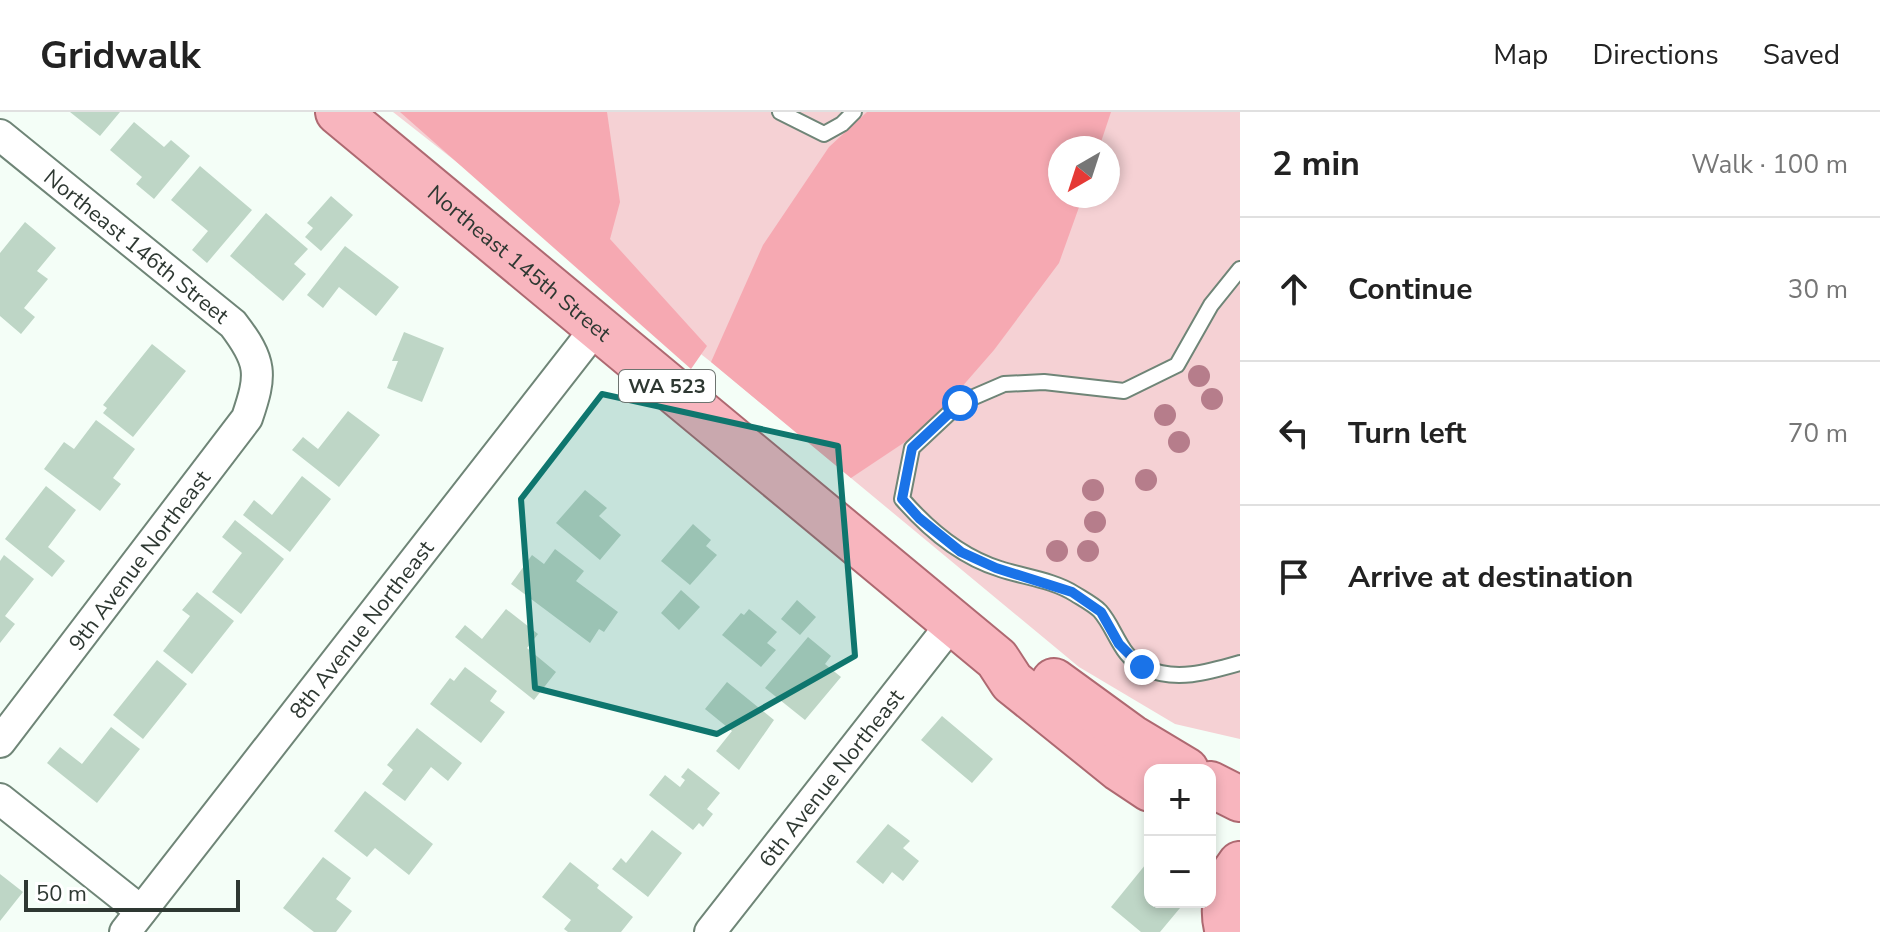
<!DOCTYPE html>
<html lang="en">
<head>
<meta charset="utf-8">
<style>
  body { margin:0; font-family:"Nunito Sans",sans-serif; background:#f6f6f6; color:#222 }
  .controls { position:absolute; right:24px; bottom:24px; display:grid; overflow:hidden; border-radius:16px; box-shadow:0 4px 12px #0003 }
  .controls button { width:72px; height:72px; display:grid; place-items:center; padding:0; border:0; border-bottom:2px solid #e0e0e0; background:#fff; color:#222; font:40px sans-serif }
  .compass { position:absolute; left:1048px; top:24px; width:72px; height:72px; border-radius:50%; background:#fff; box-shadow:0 4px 12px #0003; rotate:219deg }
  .scale { position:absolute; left:24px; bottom:20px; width:216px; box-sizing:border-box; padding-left:8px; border:4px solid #2e3832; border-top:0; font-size:22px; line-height:28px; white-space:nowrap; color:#2e3832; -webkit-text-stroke:6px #fff; paint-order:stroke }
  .stop { position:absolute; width:24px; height:24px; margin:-18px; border:6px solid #1a73e8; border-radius:50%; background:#fff }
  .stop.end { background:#1a73e8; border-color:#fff; box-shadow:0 2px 8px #0008 }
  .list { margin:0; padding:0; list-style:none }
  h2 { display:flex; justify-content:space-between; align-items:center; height:104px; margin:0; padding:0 32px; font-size:34px }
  h2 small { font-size:26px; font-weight:400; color:#767676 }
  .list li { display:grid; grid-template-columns:52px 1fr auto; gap:24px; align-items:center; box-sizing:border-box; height:144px; padding:0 32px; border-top:2px solid #e0e0e0 }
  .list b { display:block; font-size:30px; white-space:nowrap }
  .list em { font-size:26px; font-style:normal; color:#767676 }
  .icon { flex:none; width:44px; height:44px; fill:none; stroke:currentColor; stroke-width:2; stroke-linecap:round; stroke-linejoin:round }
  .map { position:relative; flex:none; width:1240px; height:820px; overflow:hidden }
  header { display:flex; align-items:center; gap:48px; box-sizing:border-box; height:112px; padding:0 40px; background:#fff; border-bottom:2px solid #e0e0e0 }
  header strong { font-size:38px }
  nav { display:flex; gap:44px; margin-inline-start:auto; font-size:28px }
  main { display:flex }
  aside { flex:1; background:#fff }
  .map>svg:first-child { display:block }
  .green { fill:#f5d1d4; fill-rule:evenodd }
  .forest { fill:#f6a9b2 }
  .building { fill:#bed6c6 }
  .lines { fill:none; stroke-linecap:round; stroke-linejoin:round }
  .lane-casing { stroke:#6f8577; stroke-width:18 }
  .street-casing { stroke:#6f8577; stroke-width:34 }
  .primary-casing { stroke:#ae6971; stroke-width:48 }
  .lane { stroke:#fff; stroke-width:14 }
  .street { stroke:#fff; stroke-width:30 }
  .primary { stroke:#f8b5be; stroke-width:44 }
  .tree { fill:#b67d8b }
  .route { stroke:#1a73e8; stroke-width:10 }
  .marked { fill:#0f766e; fill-opacity:0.2; stroke:#0f766e; stroke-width:6; stroke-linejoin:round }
  .labels { text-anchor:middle; stroke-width:6; stroke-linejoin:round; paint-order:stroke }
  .shield { fill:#fff; stroke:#6d7470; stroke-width:2 }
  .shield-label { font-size:20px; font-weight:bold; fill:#2e3832 }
  .street-label { font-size:22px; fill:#2e3832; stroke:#fff }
</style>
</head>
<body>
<header>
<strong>Gridwalk</strong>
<nav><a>Map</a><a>Directions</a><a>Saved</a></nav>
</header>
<main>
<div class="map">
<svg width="1240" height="820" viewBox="0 0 1240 820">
  <rect width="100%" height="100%" fill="#f4fef7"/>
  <path class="green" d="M393 0H1240V627L1175 612 1079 555 711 250ZM1060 36H1108V84H1060Z"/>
  <path class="forest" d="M400 0H607L620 90 610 127 707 234 691 257Z
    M867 0H1111L1099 36H1060V84H1083L1059 151 994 238 926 316 851 366 711 250 763 133 829 35Z"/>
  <path class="building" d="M70 0H120L100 24Z
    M134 10 164 35 171 28 190 44 154 87 136 72 142 65 110 38Z
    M200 54 252 98 207 151 192 138 208 119 171 88Z
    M331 84 353 103 321 139 305 125 313 116 307 111Z
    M266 101 308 137 294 152 306 162 283 189 230 144Z
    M25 110 56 136 37 159 48 167 24 196 35 205 21 222 0 204V141Z
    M345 134 399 175 376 204 339 175 323 196 307 183Z
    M404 220 444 236 422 290 387 276 398 249H392Z
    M152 232 186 259 133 325 103 301 107 296 103 293Z
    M348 299 380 323 339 375 292 338 303 325 318 337Z
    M96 308 135 337 113 366 121 372 100 399 44 357 64 330 74 337Z
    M302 364 331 387 290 440 243 403 254 388 272 403Z
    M46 374 76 398 48 435 65 449 52 465 5 427Z
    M585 378 607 396 599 404 621 423 600 448 556 411Z
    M235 408 284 447 241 502 212 480 242 441 222 425Z
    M693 412 711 428 706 434 717 443 690 473 661 449Z
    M555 437 584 459 576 469 618 500 604 520 599 517 590 531 511 472 532 443 544 452Z
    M4 443 34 467 5 504 15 512 0 531V449Z
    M681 478 700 495 679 518 661 501Z
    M197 480 234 509 192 562 163 539 190 504 182 498Z
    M797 488 816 505 800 523 781 507Z
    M506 497 538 522 527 536 556 560 534 588 455 525 465 513 482 527Z
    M749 497 777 520 767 531 776 538 761 555 722 523 741 501 744 503Z
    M808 525 831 544 825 552 841 565 805 608 765 576Z
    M157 548 187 572 143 627 113 603Z
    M465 555 497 579 490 589 505 600 481 631 430 592 450 566 454 569Z
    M727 570 774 608 739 658 716 639 732 619 705 597Z
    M942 604 993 647 972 671 921 628Z
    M111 615 140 637 97 691 47 651 60 635 82 652Z
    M417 616 462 651 448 669 431 655 405 689 382 672 393 658 387 653Z
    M688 656 720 681 707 697 713 702 703 715 699 711 693 718 649 683 665 663 680 675 685 668 681 665Z
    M365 679 433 732 409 763 375 736 367 745 334 719Z
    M888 712 910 729 903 736 919 749 903 769 892 760 883 772 856 750Z
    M652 718 682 741 648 785 612 757 621 746 626 751Z
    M323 745 351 766 336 787 352 799 336 820H314L283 796Z
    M1150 747V790H1185L1160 820H1141L1111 795Z
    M570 750 599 773 597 776 633 805 621 820H568L564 817 571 808 542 785Z
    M0 762 23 780 0 809Z"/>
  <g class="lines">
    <defs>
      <path id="lane" d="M780 0 824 22 842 12 854 0
        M1240 157 1211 193 1177 253 1124 279 1044 270 1004 272 960 291 912 336 902 387C929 418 961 445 1000 457 1024 465 1053 468 1075 482 1083 487 1094 493 1100 499 1116 517 1120 545 1145 556 1176 570 1209 560 1240 551"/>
      <g id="street">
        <path id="s1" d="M0 23 233 212C262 250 262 262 247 306L0 630"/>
        <path d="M0 687 141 799"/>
        <path id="s2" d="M125 820 596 216"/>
        <path id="s3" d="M710 820 953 510"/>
      </g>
      <g id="primary">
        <path id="s4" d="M338 0 997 547 1012 570 1120 657 1150 677"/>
        <path d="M1054 569 1131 625 1186 658"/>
        <path d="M1210 672 1240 687"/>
        <path d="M1228 820C1221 799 1226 769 1240 752"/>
      </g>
    </defs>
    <use href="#lane" class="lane-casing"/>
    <use href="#street" class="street-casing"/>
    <use href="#primary" class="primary-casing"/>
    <use href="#lane" class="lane"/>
    <use href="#street" class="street"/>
    <use href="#primary" class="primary"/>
  </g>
  <g class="tree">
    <circle cx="1199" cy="264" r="11"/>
    <circle cx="1212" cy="287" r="11"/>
    <circle cx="1165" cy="303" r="11"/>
    <circle cx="1179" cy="330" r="11"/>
    <circle cx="1146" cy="368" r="11"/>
    <circle cx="1093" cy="378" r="11"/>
    <circle cx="1095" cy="410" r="11"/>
    <circle cx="1057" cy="439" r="11"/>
    <circle cx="1088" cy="439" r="11"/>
  </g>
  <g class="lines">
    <path class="route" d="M960 291 912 336 902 387 919 406 961 440 996 456 1072 480 1101 500 1119 532 1142 555"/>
  </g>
  <path class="marked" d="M602 282 838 334 855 544 717 622 535 576 521 387Z"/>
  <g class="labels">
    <rect class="shield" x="619" y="258" width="96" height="32" rx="6"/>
    <g class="shield-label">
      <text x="667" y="281">WA 523</text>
    </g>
    <g class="street-label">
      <text dy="8" stroke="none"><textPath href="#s1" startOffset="176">Northeast 146th Street</textPath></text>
      <text dy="8" stroke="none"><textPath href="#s4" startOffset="236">Northeast 145th Street</textPath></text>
      <text transform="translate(139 448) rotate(-53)" y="8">9th Avenue Northeast</text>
      <text dy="8" stroke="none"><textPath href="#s2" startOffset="384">8th Avenue Northeast</textPath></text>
      <text dy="8" stroke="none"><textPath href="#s3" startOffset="196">6th Avenue Northeast</textPath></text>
    </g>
  </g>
</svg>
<div class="controls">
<button>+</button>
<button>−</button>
</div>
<svg class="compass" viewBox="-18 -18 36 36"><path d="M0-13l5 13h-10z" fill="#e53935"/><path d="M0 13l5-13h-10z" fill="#767676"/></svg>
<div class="scale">50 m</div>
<div class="stop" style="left:960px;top:291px"></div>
<div class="stop end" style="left:1142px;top:555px"></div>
</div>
<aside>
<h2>2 min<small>Walk · 100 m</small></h2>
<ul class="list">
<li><svg class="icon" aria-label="ahead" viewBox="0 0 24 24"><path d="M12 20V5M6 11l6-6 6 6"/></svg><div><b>Continue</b></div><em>30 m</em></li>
<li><svg class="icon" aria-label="left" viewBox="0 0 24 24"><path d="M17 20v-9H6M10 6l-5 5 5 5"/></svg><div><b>Turn left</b></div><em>70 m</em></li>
<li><svg class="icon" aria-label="arrive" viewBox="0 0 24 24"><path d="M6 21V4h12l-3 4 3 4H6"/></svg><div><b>Arrive at destination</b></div></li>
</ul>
</aside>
</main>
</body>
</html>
